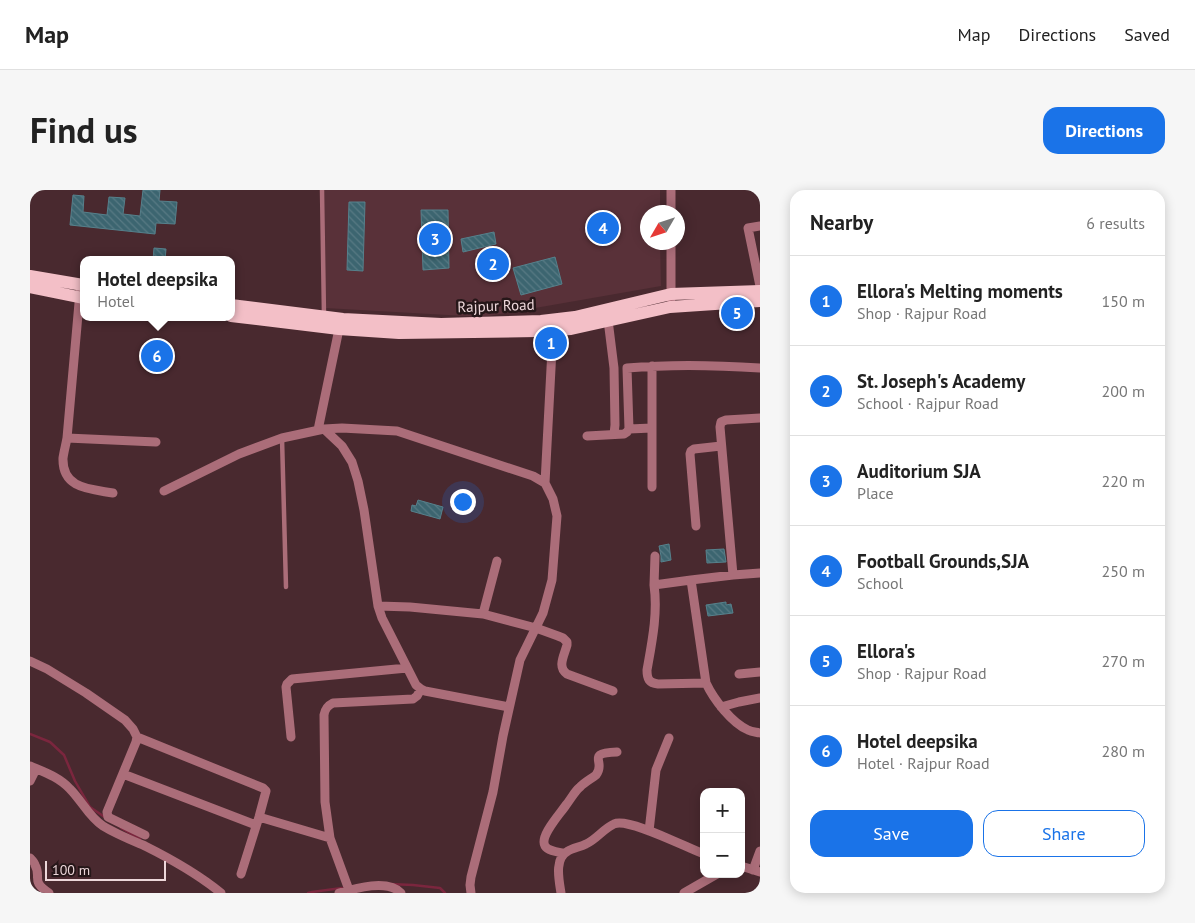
<!DOCTYPE html>
<html lang="en">
<head>
<meta charset="utf-8">
<style>
  body { margin:0; font-family:"PT Sans",sans-serif; background:#f6f6f6; color:#222 }
  .controls { position:absolute; right:15px; bottom:15px; display:grid; overflow:hidden; border-radius:10px; box-shadow:0 2px 12px #0003 }
  .controls button { width:45px; height:45px; display:grid; place-items:center; padding:0; border:0; border-bottom:1px solid #e0e0e0; background:#fff; color:#222; font:25px sans-serif }
  .compass { position:absolute; left:610px; top:15px; width:45px; height:45px; border-radius:50%; background:#fff; box-shadow:0 2px 12px #0003; rotate:231deg }
  .scale { position:absolute; left:15px; bottom:12px; width:121px; box-sizing:border-box; padding-left:5px; border:2px solid #edd7da; border-top:0; font-size:14px; line-height:18px; white-space:nowrap; color:#edd7da; -webkit-text-stroke:4px #261719; paint-order:stroke }
  .you { position:absolute; left:432px; top:311px; width:18px; height:18px; margin:-12px; border:4px solid #fff; border-radius:50%; background:#1a73e8; box-shadow:0 0 0 8px #1a73e833 }
  .badge { display:grid; place-items:center; width:32px; height:32px; border-radius:50%; background:#1a73e8; color:#fff; font-size:16px; font-weight:700 }
  .pin { position:absolute; translate:-50% -50%; border:2px solid #fff; box-shadow:0 1px 5px #0006 }
  .popup { position:absolute; left:50px; top:66px; width:155px; height:65px; box-sizing:border-box; display:grid; place-content:center; border-radius:10px; background:#fff; filter:drop-shadow(0 1px 4px #0005); font-size:16px; white-space:nowrap; color:#767676 }
  .popup b { font-size:19px; color:#222 }
  .popup::after { content:''; position:absolute; left:50%; top:100%; margin-left:-10px; border:10px solid transparent; border-top-color:#fff }
  .list { margin:0; padding:0; list-style:none }
  h2 { display:flex; justify-content:space-between; align-items:center; height:65px; margin:0; padding:0 20px; font-size:21px }
  h2 small { font-size:16px; font-weight:400; color:#767676 }
  .list li { display:grid; grid-template-columns:32px 1fr auto; gap:15px; align-items:center; box-sizing:border-box; height:90px; padding:0 20px; border-top:1px solid #e0e0e0 }
  .list b { display:block; font-size:19px; white-space:nowrap }
  .list p { margin:0; font-size:16px; white-space:nowrap; color:#767676 }
  .list em { font-size:16px; font-style:normal; color:#767676 }
  .actions { display:flex; gap:10px; padding:15px 20px }
  .actions a { flex:1; padding:11px 0; border:1px solid #1a73e8; border-radius:15px; text-align:center; font-size:18px; color:#1a73e8 }
  .actions .main { background:#1a73e8; color:#fff }
  .map { position:relative; flex:none; width:730px; height:703px; overflow:hidden; border-radius:15px }
  header { display:flex; align-items:center; gap:30px; box-sizing:border-box; height:70px; padding:0 25px; background:#fff; border-bottom:1px solid #e0e0e0 }
  header strong { font-size:24px }
  nav { display:flex; gap:28px; margin-inline-start:auto; font-size:18px }
  .intro { display:flex; align-items:center; justify-content:space-between; box-sizing:border-box; height:120px; padding:0 30px }
  h1 { margin:0; font-size:35px }
  .button { padding:12px 22px; border-radius:15px; background:#1a73e8; color:#fff; font-size:18px; font-weight:700 }
  main { display:flex; gap:30px; padding:0 30px }
  aside { flex:1; background:#fff; border-radius:15px; box-shadow:0 2px 12px #0003 }
  .map>svg:first-child { display:block }
  .built { fill:#593139 }
  .lines { fill:none; stroke-linecap:round; stroke-linejoin:round }
  .stream { stroke:#7b263e; stroke-width:2.5 }
  .building { fill:url(#building-back-hatch); stroke:#56818c }
  .lane { stroke:#ab6d79; stroke-width:4.5 }
  .street { stroke:#ab6d79; stroke-width:9 }
  .primary { stroke:#f3bfc7; stroke-width:12 }
  .labels { text-anchor:middle; stroke-width:5; stroke-linejoin:round; paint-order:stroke }
  .street-label { font-size:15px; fill:#edd7da; stroke:#261719 }
</style>
</head>
<body>
<header>
<strong>Map</strong>
<nav><a>Map</a><a>Directions</a><a>Saved</a></nav>
</header>
<div class="intro"><h1>Find us</h1><a class="button">Directions</a></div>
<main>
<div class="map">
<svg width="730" height="703" viewBox="0 0 730 703">
  <defs>
    <pattern id="building-back-hatch" width="6" height="6" patternUnits="userSpaceOnUse" patternTransform="scale(1.25)"><rect width="6" height="6" fill="#3c6570"/><path d="M-1 5l2 2M0 0l6 6M5-1l2 2" fill="none" stroke="#587a84"/></pattern>
  </defs>
  <rect width="100%" height="100%" fill="#49292f"/>
  <path class="built" d="M294 0H630V22H618V52L630 53 631 96 453 127 295 118Z"/>
  <g class="lines">
    <path class="stream" d="M0 544 20 552 34 565 45 591 60 617 76 628
      M91 638 110 649
      M359 694 383 695 410 698 415 703
      M278 703 282 702 312 698"/>
  </g>
  <path class="building" d="M113 0H130L129 11 147 12 145 34 126 33 125 44 40 35 43 5 54 6 53 22 77 25 79 7 95 8 93 24 110 26Z
    M319 12H335L333 81 317 80Z
    M391 20H418L419 78 393 80Z
    M464 42 466 54 433 62 431 49Z
    M124 58 136 59 135 70H123Z
    M525 67 532 94 491 105 483 78Z
    M388 310 413 317 410 329 381 321 382 315 386 316Z
    M639 354 641 370 631 372V366L629 356Z
    M694 359 696 372 677 373 676 360Z
    M696 412V415L701 414 703 423 678 426 676 415Z"/>
  <g class="lines">
    <path class="lane" d="M292 0 294 126
      M252 248 256 397"/>
    <path class="street" d="M641 0V22
      M730 36 718 38 730 96
      M50 102 37 248C36 254 34 261 33 268 32 299 60 299 83 303
      M641 109V52
      M578 130 584 178 585 235 584 244
      M730 228 696 230 691 232 690 237 703 385 661 390 676 493C684 510 702 533 718 540 722 542 726 542 730 543
      M294 239 312 256 322 272 328 291 334 320 348 416 352 428 386 495 391 499 395 501 479 517
      M599 239 622 238
      M288 240 309 139
      M557 246 594 244 597 242 599 239 597 178C641 174 686 175 730 178
      M37 248 126 252
      M515 293 523 140
      M622 297V176
      M134 301 209 264 252 248 294 239 312 238 367 241 503 286 515 293 523 309 527 326 522 390 513 423 490 470 473 546 463 602 441 687 440 695 441 703
      M666 336 660 264 661 261 664 259 691 256
      M625 366 624 395 661 390
      M703 385 730 383
      M624 395C628 423 622 452 617 480 617 489 619 493 628 494L676 493
      M348 416 380 417 453 424 506 438 528 446 533 448 537 452V455C534 466 527 477 537 484L583 501
      M453 424 467 371
      M0 471 17 479 56 503 95 530 103 539 107 547 106 552 77 622 78 627 80 628 115 645
      M709 484 730 482
      M691 517 709 512 730 508
      M107 547 233 598 236 601 229 627 211 684
      M261 547 256 497 257 494 262 489 377 478
      M0 576C14 582 29 587 40 599 52 611 59 627 73 636 86 644 101 650 115 656 141 669 168 684 191 703
      M93 584 226 635
      M0 591 6 579
      M229 627 300 648
      M619 641 626 580 639 548
      M533 663C528 662 518 661 515 656 509 646 531 623 536 615 541 609 544 602 550 597 555 592 561 589 566 585 577 572 554 563 587 562
      M0 668C1 669 5 673 5 675 12 687 0 691 19 703
      M711 676 730 682
      M723 680 730 661
      M319 700 300 648 295 612 294 525C295 519 297 516 303 513L383 509 387 506 391 499
      M309 703C326 698 358 689 371 703
      M531 703C529 690 524 668 538 661 543 658 550 657 556 654 567 649 573 639 584 634 598 627 657 658 674 664
      M654 703 687 684"/>
    <path class="primary" d="M0 86 53 95
      M0 97 53 108
      M201 115 313 129 411 134 511 131 545 127 641 104 730 101
      M201 126 309 139 369 143 507 141 541 139 640 117 730 111"/>
  </g>
  <g class="labels">
    <g class="street-label">
      <text transform="translate(466 116) rotate(-2)" y="5">Rajpur Road</text>
    </g>
  </g>
</svg>
<div class="controls">
<button>+</button>
<button>−</button>
</div>
<svg class="compass" viewBox="-18 -18 36 36"><path d="M0-13l5 13h-10z" fill="#e53935"/><path d="M0 13l5-13h-10z" fill="#767676"/></svg>
<div class="scale">100 m</div>
<div class="you"></div>
<div class="pin badge" style="left:521px;top:153px">1</div>
<div class="pin badge" style="left:463px;top:74px">2</div>
<div class="pin badge" style="left:405px;top:49px">3</div>
<div class="pin badge" style="left:573px;top:38px">4</div>
<div class="pin badge" style="left:707px;top:123px">5</div>
<div class="pin badge" style="left:127px;top:166px">6</div>
<div class="popup"><b>Hotel deepsika</b>Hotel</div>
</div>
<aside>
<h2>Nearby<small>6 results</small></h2>
<ul class="list">
<li><span class="badge">1</span><div><b>Ellora's Melting moments</b><p>Shop · Rajpur Road</p></div><em>150 m</em></li>
<li><span class="badge">2</span><div><b>St. Joseph's Academy</b><p>School · Rajpur Road</p></div><em>200 m</em></li>
<li><span class="badge">3</span><div><b>Auditorium SJA</b><p>Place</p></div><em>220 m</em></li>
<li><span class="badge">4</span><div><b>Football Grounds,SJA</b><p>School</p></div><em>250 m</em></li>
<li><span class="badge">5</span><div><b>Ellora's</b><p>Shop · Rajpur Road</p></div><em>270 m</em></li>
<li><span class="badge">6</span><div><b>Hotel deepsika</b><p>Hotel · Rajpur Road</p></div><em>280 m</em></li>
</ul>
<div class="actions"><a class="main">Save</a><a>Share</a></div>
</aside>
</main>
</body>
</html>
